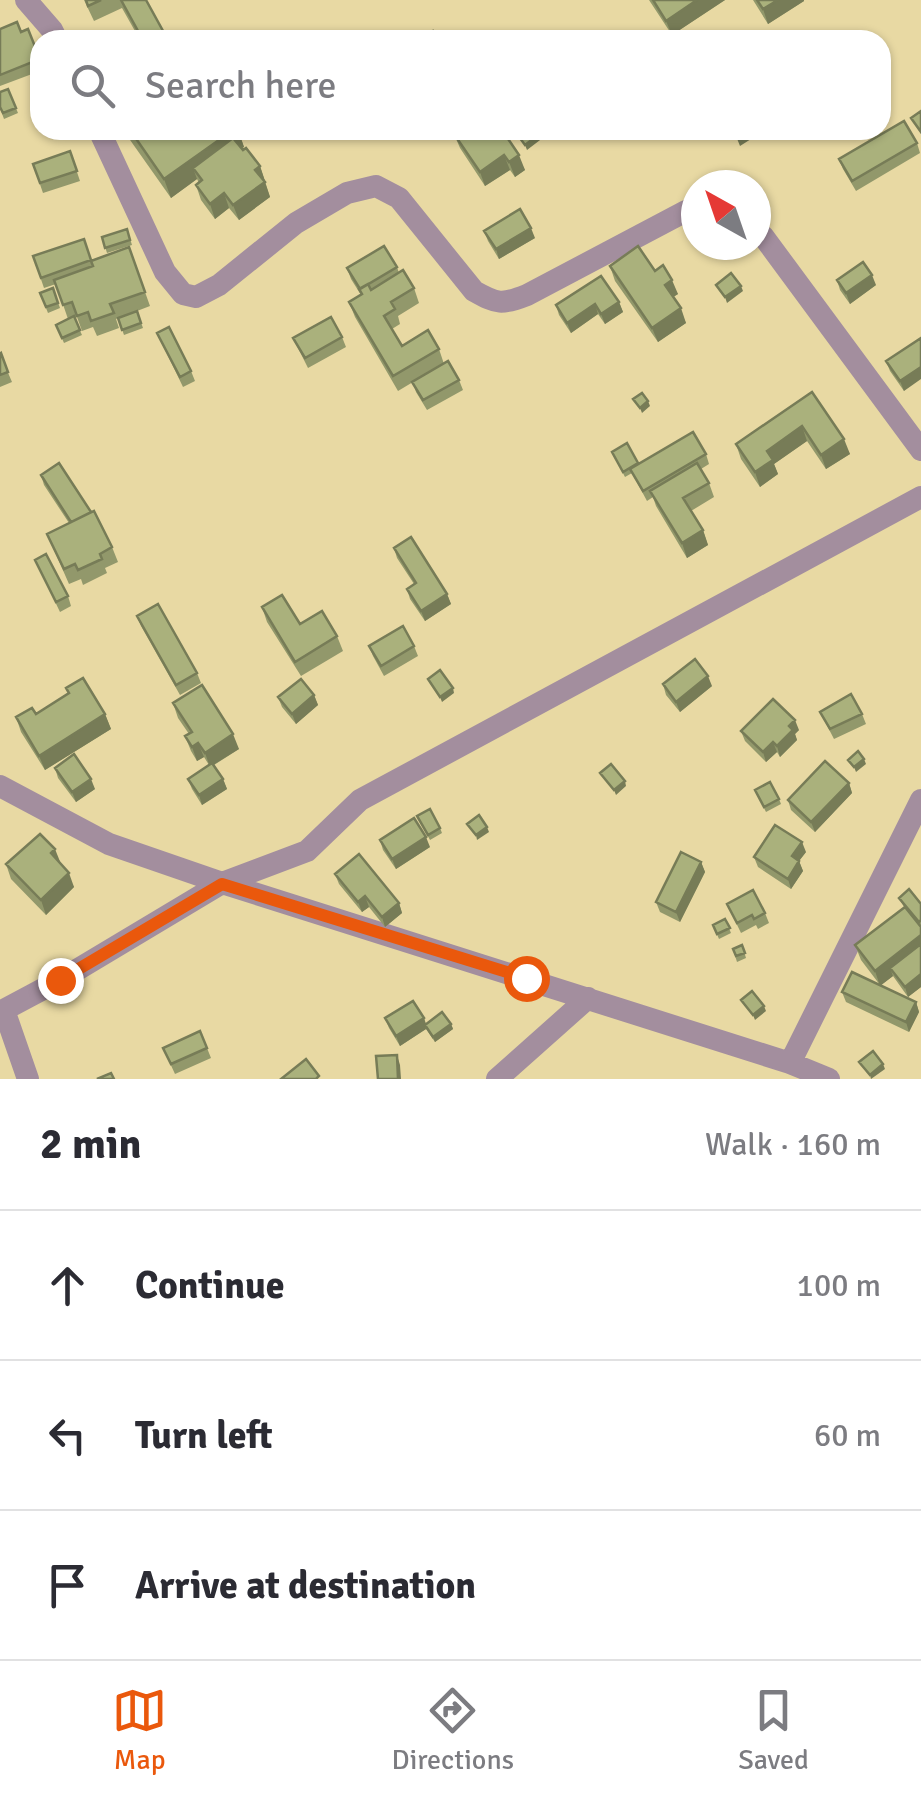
<!DOCTYPE html>
<html lang="en">
<head>
<meta charset="utf-8">
<style>
  body { margin:0; font-family:Signika,sans-serif; background:#f2f2f3; color:#2b2b33 }
  .compass { position:absolute; left:681px; top:170px; width:90px; height:90px; border-radius:50%; background:#fff; box-shadow:0 2px 8px #0004; rotate:320deg }
  .stop { position:absolute; width:30px; height:30px; margin:-22px; border:8px solid #ea580c; border-radius:50%; background:#fff }
  .stop.end { background:#ea580c; border-color:#fff; box-shadow:0 2px 10px #0008 }
  .list { margin:0; padding:0; list-style:none }
  h2 { display:flex; justify-content:space-between; align-items:center; height:130px; margin:0; padding:0 40px; font-size:42px }
  h2 small { font-size:32px; font-weight:400; color:#7c7c81 }
  .list li { display:grid; grid-template-columns:65px 1fr auto; gap:30px; align-items:center; box-sizing:border-box; height:150px; padding:0 40px; border-top:2px solid #e1e1e2 }
  .list b { display:block; font-size:38px; white-space:nowrap }
  .list em { font-size:32px; font-style:normal; color:#7c7c81 }
  .icon { flex:none; width:55px; height:55px; fill:none; stroke:currentColor; stroke-width:2; stroke-linecap:round; stroke-linejoin:round }
  .map { position:relative; flex:none; width:921px; height:1079px; overflow:hidden }
  .search { position:absolute; background:#fff; box-shadow:0 2px 8px #0004; left:30px; right:30px; top:30px; height:110px; display:flex; align-items:center; gap:25px; box-sizing:border-box; padding:0 35px; border-radius:30px; color:#7c7c81; font-size:38px }
  .sheet { height:580px; background:#fff }
  nav { display:flex; justify-content:space-around; align-items:center; box-sizing:border-box; height:140px; border-top:2px solid #e1e1e2; background:#fff; font-size:28px; color:#7c7c81 }
  nav a { display:grid; justify-items:center; gap:5px }
  nav .on { color:#ea580c }
  .map>svg:first-child { display:block }
  .lines { fill:none; stroke-linecap:round; stroke-linejoin:round }
  .minor { stroke:#a38e9e; stroke-width:22 }
  .wall { fill:#92986b }
  .shaded-wall { fill:#777c57 }
  .building { fill:#aab17c; stroke:#777c57; stroke-width:2.5 }
  .route { stroke:#ea580c; stroke-width:12 }
</style>
</head>
<body>
<div class="map">
<svg width="921" height="1079" viewBox="0 0 921 1079">
  <rect width="100%" height="100%" fill="#e8d9a3"/>
  <g class="lines">
    <path class="minor" d="M26 0 52 30 57 40
      M99 130 165 272 183 294 196 297 219 285 296 223 347 193 376 186 399 198 474 291C497 304 502 305 527 295L686 211 696 212
      M756 233 763 236 921 450
      M0 786 109 844 222 883 790 1063 829 1079
      M4 1010 28 1079
      M0 1012 60 980 222 883 307 851 360 800 921 497
      M790 1063 921 800
      M497 1079 588 998"/>
  </g>
  <path class="wall" d="M84 0H146L168 40H140L122 8 94 21Z
    M649 0H725L672 35Z
    M753 0H804V1L768 24Z
    M0 29 21 32 40 60V71L0 86Z
    M8 89 18 113 4 119 0 108Z
    M123 130H238L244 147 241 148 260 166 270 197 239 220 229 208 215 219 201 200 196 185 199 183 197 179 171 198Z
    M502 130 525 170 515 177 510 170 485 186 460 148 454 134Z
    M917 143 920 153 856 191 843 169 839 159Z
    M70 151 80 181 43 193 33 164Z
    M127 229 132 245 107 253 102 237Z
    M484 231 535 238 499 259 488 241Z
    M129 247 150 306 137 311 143 328 124 335 118 318 116 319 119 328 97 336 93 327 82 331 77 317 74 318 82 335 64 343 56 325 68 319 56 284 44 288 33 256 92 260Z
    M610 266 655 271 678 294 673 297 686 323 658 342 615 281Z
    M397 267 399 273 414 288 419 303 398 316 400 324 392 329 402 346 439 349 444 364 459 380 463 390 427 410 416 392 413 382 398 391 355 317 349 302 361 295 351 279 347 268Z
    M837 280 876 285 850 304 840 290Z
    M53 288 60 308 48 313 40 293Z
    M619 302 623 312 605 324 598 314 571 333 559 315 556 305Z
    M157 333 191 371 195 381 183 387Z
    M342 337 346 347 308 368 293 338Z
    M921 338 904 391 890 371 886 361Z
    M0 354 12 382 0 387Z
    M812 392 850 454 826 469 807 441 774 464 778 474 760 487 741 459 736 444Z
    M612 452 639 464 706 454 709 464 701 469 709 483 714 497 691 511 703 530 708 545 687 558 656 506 653 497 647 501 632 473 625 477Z
    M41 475 112 547 118 562 105 568 107 573 83 585 81 579 69 584 47 534 69 523 44 485Z
    M394 548 447 594 451 604 425 621 410 599 407 589 414 584 397 558Z
    M35 560 68 596 71 606 60 612Z
    M262 607 300 624 337 636 343 651 301 676 267 622Z
    M137 616 197 673 201 683 180 695 141 626Z
    M369 646H414L418 656 384 676 373 656Z
    M663 684 712 686 680 712 666 695Z
    M66 688 105 714 111 729 45 770 21 732 16 717 36 714 68 694Z
    M314 695 318 705 296 724 282 707 278 697Z
    M173 703 239 749 214 765 223 779 227 789 202 805 192 789 188 779 209 765 204 757 197 761 191 751 185 736 189 734 178 718Z
    M820 712 862 714 866 724 834 739Z
    M799 730 795 734 797 740 780 757 777 752 766 762 745 741 741 731Z
    M55 768 95 789 76 802 58 778Z
    M849 783 852 793 815 832 791 810 788 800Z
    M755 790 779 799 781 804 766 812Z
    M417 816 440 828 442 833 430 840Z
    M380 840 430 847 396 869 383 850Z
    M806 852 799 861 803 871 791 889 758 867 754 857Z
    M701 862 705 872 680 922 660 912 656 902Z
    M6 864H60L74 887 46 915 11 879Z
    M335 874 399 903 402 913 385 927 369 907 362 912 339 884Z
    M899 898 921 904V987L908 997 893 976 881 985 916 1002 919 1012 909 1032 846 1002 842 992 880 985 861 960 855 945 904 907Z
    M727 904 765 913 769 923 758 929 756 925 741 933Z
    M725 919 731 933 719 939 713 925Z
    M742 945 746 958 737 962 733 949Z
    M385 1018H424L426 1024H451L453 1029 435 1042 426 1029 400 1046 389 1028Z
    M163 1048H207L211 1058 175 1074Z"/>
  <path class="shaded-wall" d="M697 0H725L672 35 666 21Z
    M778 0H804V1L768 24 763 9Z
    M233 130H238L244 147 200 177 193 168 197 179 171 198 164 179Z
    M745 130H765L740 146 736 136Z
    M542 132 544 137 527 150 525 145Z
    M504 155 510 170 485 186 480 172Z
    M519 155 525 170 515 177 509 162Z
    M260 166 265 181 261 185 255 170Z
    M265 182 270 197 239 220 233 205Z
    M224 193 229 208 215 219 210 204Z
    M531 228 535 238 499 259 496 249Z
    M872 275 876 285 850 304 846 293Z
    M672 280 678 294 670 299 665 285Z
    M741 286 743 291 727 303 725 297Z
    M619 302 623 312 605 324 601 314Z
    M595 304 598 314 571 333 567 323Z
    M681 308 686 323 658 342 652 328Z
    M921 367V379L904 391 900 381Z
    M648 401 650 406 642 413 640 408Z
    M802 426 807 441 774 464 778 474 760 487 755 472 767 451Z
    M844 439 850 454 826 469 821 455Z
    M703 530 708 545 687 558 682 543Z
    M447 594 451 604 425 621 421 611Z
    M708 676 712 686 680 712 676 702Z
    M453 688 454 693 442 702 440 697Z
    M314 695 318 705 296 724 292 714Z
    M105 714 111 729 45 770 39 756Z
    M795 720 799 730 795 734 797 740 780 757 777 746 789 726Z
    M233 734 239 749 210 767 205 753Z
    M773 742 777 752 766 762 763 752Z
    M198 743 204 757 197 761 192 747Z
    M864 759 866 764 856 772 854 767Z
    M91 779 95 789 76 802 72 792Z
    M223 779 227 789 202 805 199 795Z
    M625 781 626 786 616 795 614 790Z
    M849 783 852 793 815 832 811 822Z
    M487 827 489 832 477 840 476 835Z
    M426 837 430 847 396 869 392 859Z
    M802 842 806 852 799 861 803 871 791 889 788 879 792 856Z
    M55 849 61 864 51 853Z
    M701 862 705 872 680 922 676 912Z
    M69 873 74 887 46 915 41 900Z
    M365 896 369 907 362 912 358 902Z
    M399 903 402 913 385 927 382 917Z
    M921 935V954L890 968 893 976 880 986 875 971Z
    M921 974V987L908 997 905 987Z
    M916 1002 919 1012 909 1032 906 1022Z
    M764 1006 766 1011 755 1020 753 1015Z
    M424 1018 427 1028 425 1025 426 1029 400 1046 396 1036Z
    M451 1024 453 1029 435 1042 433 1037Z
    M397 1055 400 1065 401 1079H398Z
    M883 1064 885 1069 871 1079 870 1075Z"/>
  <path class="building" d="M86 0H101L88 6Z
    M121 0H146L168 40H143Z
    M653 0H697L666 21Z
    M757 0H778L763 9Z
    M17 22 21 32 28 29 40 59 0 75V29Z
    M433 31 439 40H418Z
    M8 89 16 108 3 113 0 107V92Z
    M921 111V132L911 118Z
    M904 121 917 143 852 181 839 159Z
    M130 130H179L183 135 190 130H233L164 179Z
    M459 130H502L519 155 509 162 504 155 480 172 454 134Z
    M522 130H541L542 132 525 145 517 134Z
    M732 130H745L736 136Z
    M233 138 243 150 246 148 260 166 255 170 265 182 233 205 224 193 210 204 196 185 202 180 193 168Z
    M70 151 77 171 40 183 33 164Z
    M520 209 531 228 496 249 484 231Z
    M127 229 130 240 105 248 102 237Z
    M84 239 91 260 41 278 33 256Z
    M384 246 397 267 360 289 347 268Z
    M638 246 655 271 663 265 672 280 665 285 681 308 652 328 610 266Z
    M129 247 145 292 110 304 114 313 91 321 88 312 77 316 72 302 63 305 54 280 93 266 91 261Z
    M863 262 872 275 846 293 837 280Z
    M403 270 414 288 391 302 395 309 384 316 402 346 428 330 439 349 393 376 349 302 362 294 359 289 368 284 371 290Z
    M731 273 741 286 725 297 716 285Z
    M601 276 619 302 601 314 595 304 567 323 556 305Z
    M53 288 58 303 46 307 40 293Z
    M137 311 141 323 122 330 118 318Z
    M74 316 80 330 62 338 56 325Z
    M331 317 342 337 305 358 293 338Z
    M169 327 191 371 180 377 157 333Z
    M921 338V367L900 381 886 361Z
    M1 353 8 372 0 375V354Z
    M448 361 459 380 423 400 412 382Z
    M812 392 844 439 821 455 802 426 767 451 773 460 755 472 736 444Z
    M642 393 648 401 640 408 633 399Z
    M693 432 706 454 643 491 630 469Z
    M627 443 638 463 623 472 612 452Z
    M59 463 91 512 71 522 41 475Z
    M697 463 709 483 683 498 703 530 682 543 650 491Z
    M94 511 112 547 100 554 102 559 78 570 75 564 64 569 47 534Z
    M411 537 447 594 421 611 407 589 416 583 394 548Z
    M46 554 68 596 56 602 35 560Z
    M282 595 300 624 322 611 337 636 295 662 262 607Z
    M158 604 197 673 176 685 137 616Z
    M403 626 414 646 381 666 369 646Z
    M695 659 708 676 676 702 663 684Z
    M440 670 453 688 440 697 428 679Z
    M83 678 105 714 39 756 16 717 32 708 36 714 69 693 66 688Z
    M301 679 314 695 292 714 278 697Z
    M202 685 233 734 205 753 198 743 192 747 185 736 192 732 173 703Z
    M851 694 862 714 830 729 820 712Z
    M773 699 795 720 789 726 793 730 777 746 773 742 763 752 741 731Z
    M858 751 864 759 854 767 848 760Z
    M74 754 91 779 72 792 55 768Z
    M825 761 849 783 811 822 788 800Z
    M212 763 223 779 199 795 188 779Z
    M611 764 625 781 614 790 600 773Z
    M770 782 779 799 764 807 755 790Z
    M430 809 440 828 428 835 417 816Z
    M479 815 487 827 476 835 467 824Z
    M414 818 426 837 392 859 380 840Z
    M775 825 802 842 792 856 799 861 788 879 754 857Z
    M40 834 55 849 51 853 69 873 41 900 6 864Z
    M681 852 701 862 676 912 656 902Z
    M359 854 399 903 382 917 365 896 358 902 335 874Z
    M909 889 921 904V920L919 922 899 898Z
    M753 890 765 913 754 919 752 915 737 923 727 904Z
    M905 907 921 927V935L875 971 855 945Z
    M725 919 730 928 717 934 713 925Z
    M921 944V974L905 987 890 968Z
    M742 945 745 953 736 956 733 949Z
    M852 972 916 1002 906 1022 842 992Z
    M752 991 764 1006 753 1015 741 1000Z
    M413 1001 424 1018 396 1036 385 1018Z
    M442 1012 451 1024 433 1037 425 1025Z
    M200 1031 207 1048 171 1064 163 1048Z
    M873 1051 883 1064 870 1075 859 1062Z
    M397 1055 398 1079H378L376 1056Z
    M306 1059 319 1076 316 1079H281Z
    M111 1073 114 1079H97Z"/>
  <g class="lines">
    <path class="route" d="M60 980 222 884 526 978"/>
  </g>
</svg>
<svg class="compass" viewBox="-18 -18 36 36"><path d="M0-13l5 13h-10z" fill="#e53935"/><path d="M0 13l5-13h-10z" fill="#7c7c81"/></svg>
<div class="stop" style="left:526px;top:978px"></div>
<div class="stop end" style="left:60px;top:980px"></div>
<div class="search"><svg class="icon" aria-label="search" viewBox="0 0 24 24"><circle cx="10" cy="10" r="6"/><path d="M15 15l6 6"/></svg>Search here</div>
</div>
<section class="sheet">
<h2>2 min<small>Walk · 160 m</small></h2>
<ul class="list">
<li><svg class="icon" aria-label="ahead" viewBox="0 0 24 24"><path d="M12 20V5M6 11l6-6 6 6"/></svg><div><b>Continue</b></div><em>100 m</em></li>
<li><svg class="icon" aria-label="left" viewBox="0 0 24 24"><path d="M17 20v-9H6M10 6l-5 5 5 5"/></svg><div><b>Turn left</b></div><em>60 m</em></li>
<li><svg class="icon" aria-label="arrive" viewBox="0 0 24 24"><path d="M6 21V4h12l-3 4 3 4H6"/></svg><div><b>Arrive at destination</b></div></li>
</ul>
</section>
<nav>
<a class="on"><svg class="icon" aria-label="map" viewBox="0 0 24 24"><path d="M3 6l6-2 6 2 6-2v14l-6 2-6-2-6 2zM9 4v14M15 6v14"/></svg>Map</a>
<a><svg class="icon" aria-label="directions" viewBox="0 0 24 24"><path d="M12 3l9 9-9 9-9-9zM9 14v-3h6M13 9l2 2-2 2"/></svg>Directions</a>
<a><svg class="icon" aria-label="saved" viewBox="0 0 24 24"><path d="M7 4h10v16l-5-4-5 4z"/></svg>Saved</a>
</nav>
</body>
</html>
